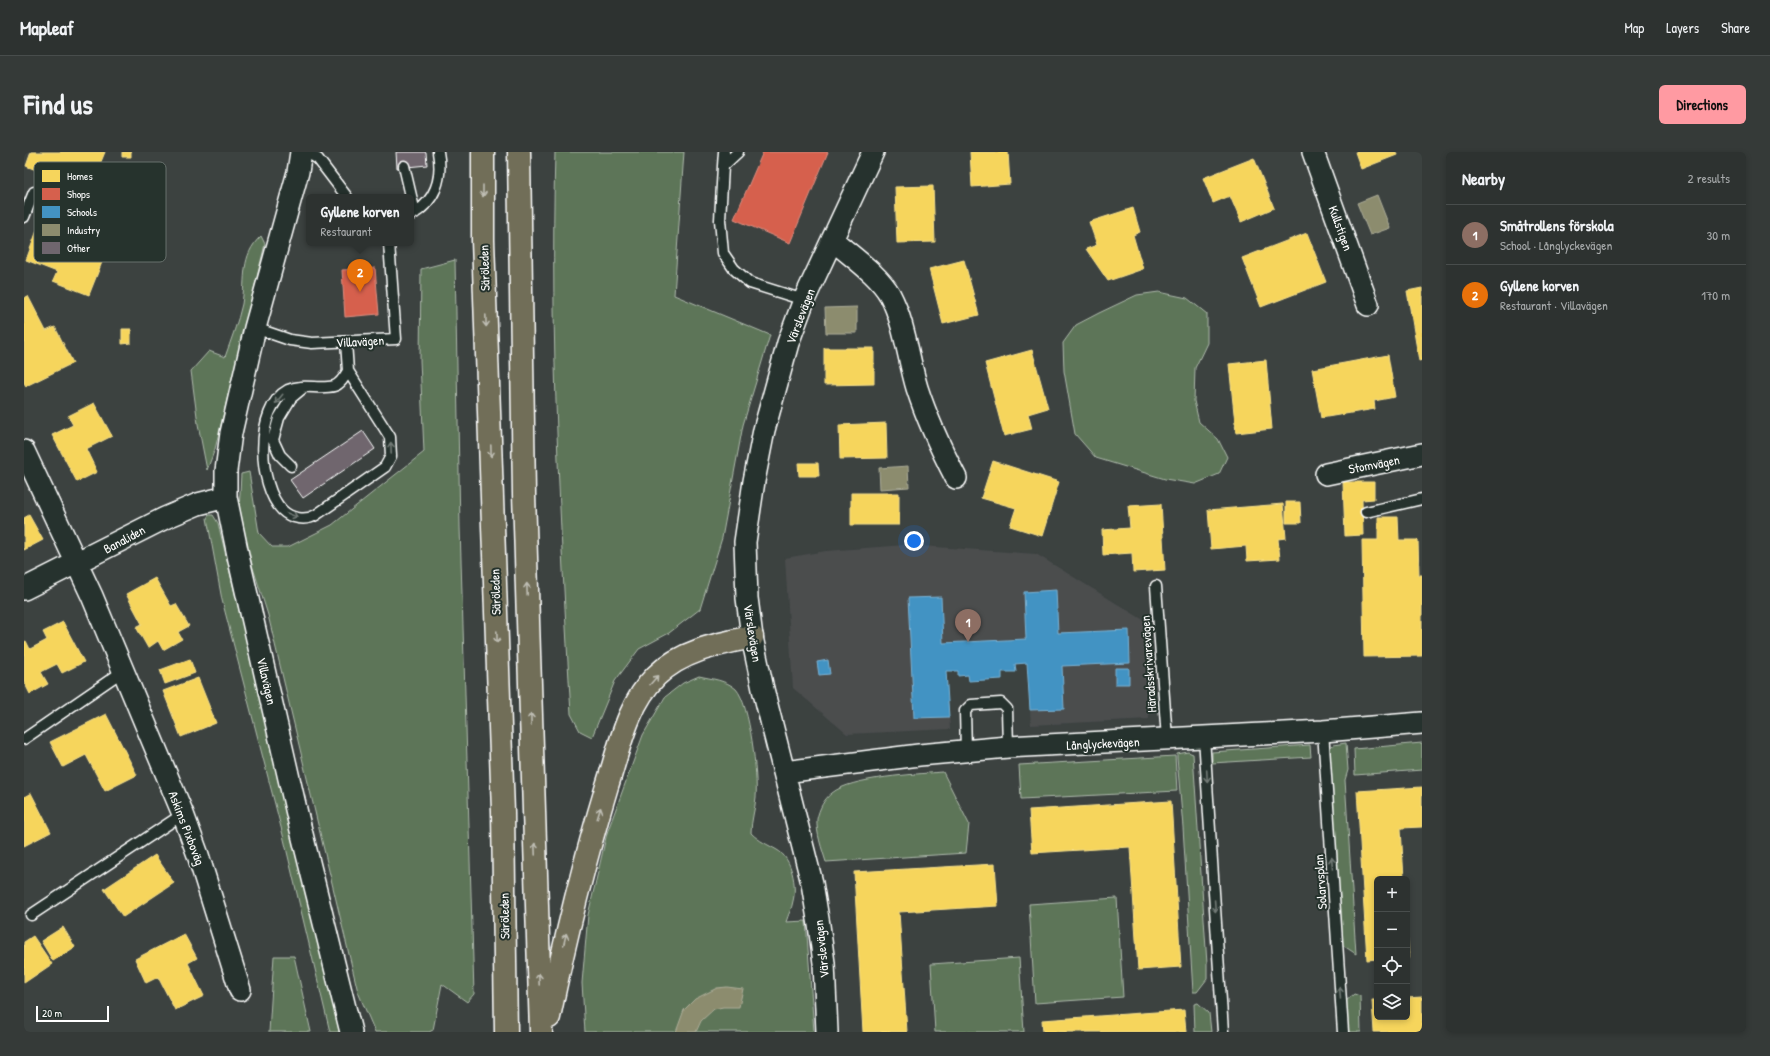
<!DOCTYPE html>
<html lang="en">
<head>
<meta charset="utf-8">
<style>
  body { margin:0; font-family:"Patrick Hand",sans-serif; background:#353a38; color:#f1f3f6 }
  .controls { position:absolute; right:12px; bottom:12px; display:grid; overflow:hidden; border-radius:6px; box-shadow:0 2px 6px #0003 }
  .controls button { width:36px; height:36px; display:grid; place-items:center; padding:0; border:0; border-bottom:1px solid #484d4c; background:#2d3230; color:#f1f3f6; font:20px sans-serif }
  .scale { position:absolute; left:12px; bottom:10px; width:73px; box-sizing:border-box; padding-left:4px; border:2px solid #fff; border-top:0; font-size:11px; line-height:14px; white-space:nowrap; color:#fff; -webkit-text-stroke:3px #26332d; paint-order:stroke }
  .you { position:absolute; left:890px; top:389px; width:14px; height:14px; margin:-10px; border:3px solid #fff; border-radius:50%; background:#1a73e8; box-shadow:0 0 0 6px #1a73e833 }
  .badge { display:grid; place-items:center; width:26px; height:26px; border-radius:50%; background:#ff9aa2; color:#fff; font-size:13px; font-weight:700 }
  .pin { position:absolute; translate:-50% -33px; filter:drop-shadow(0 1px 2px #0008) }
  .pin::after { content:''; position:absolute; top:21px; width:14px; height:12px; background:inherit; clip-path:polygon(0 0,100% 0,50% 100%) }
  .popup { position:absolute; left:282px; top:42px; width:108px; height:52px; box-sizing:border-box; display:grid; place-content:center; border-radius:6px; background:#2d3230; filter:drop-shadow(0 1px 3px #0005); font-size:13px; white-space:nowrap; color:#a7aaab }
  .popup b { font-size:15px; color:#f1f3f6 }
  .popup::after { content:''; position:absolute; left:50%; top:100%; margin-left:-8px; border:8px solid transparent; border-top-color:#2d3230 }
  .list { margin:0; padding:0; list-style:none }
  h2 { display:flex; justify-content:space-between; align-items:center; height:52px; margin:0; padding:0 16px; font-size:17px }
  h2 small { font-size:13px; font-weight:400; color:#a7aaab }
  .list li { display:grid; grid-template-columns:26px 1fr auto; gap:12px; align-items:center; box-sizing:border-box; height:60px; padding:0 16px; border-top:1px solid #484d4c }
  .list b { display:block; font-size:15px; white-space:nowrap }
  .list p { margin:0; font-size:13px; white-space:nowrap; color:#a7aaab }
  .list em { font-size:13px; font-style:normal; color:#a7aaab }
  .icon { flex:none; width:22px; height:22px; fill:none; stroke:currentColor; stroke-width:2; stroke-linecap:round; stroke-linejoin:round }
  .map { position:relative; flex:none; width:1398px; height:880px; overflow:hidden; border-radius:6px }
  header { display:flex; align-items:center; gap:24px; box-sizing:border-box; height:56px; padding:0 20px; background:#2d3230; border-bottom:1px solid #484d4c }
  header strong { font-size:19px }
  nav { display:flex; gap:22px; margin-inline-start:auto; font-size:14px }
  .intro { display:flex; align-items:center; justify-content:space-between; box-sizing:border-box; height:96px; padding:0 24px }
  h1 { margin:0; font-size:28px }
  .button { padding:10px 18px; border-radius:6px; background:#ff9aa2; color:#111; font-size:14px; font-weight:700 }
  main { display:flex; gap:24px; padding:0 24px }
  aside { flex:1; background:#2d3230; border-radius:6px; box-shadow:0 2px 6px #0003 }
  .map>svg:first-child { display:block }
  .built { fill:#4b4d4e }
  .green { fill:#5d7458; stroke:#aebaac }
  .homes { fill:#f6d55c; stroke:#f9e28d }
  .shops { fill:#d6604d; stroke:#e29082 }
  .schools { fill:#4393c3; stroke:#7bb3d5 }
  .industry { fill:#8c8c6e; stroke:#aeae9a }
  .building { fill:#6f666e; stroke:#fff }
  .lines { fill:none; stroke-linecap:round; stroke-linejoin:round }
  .lane-casing { stroke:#fff; stroke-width:13 }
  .street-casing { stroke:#fff; stroke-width:24 }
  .primary-casing { stroke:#fff; stroke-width:25 }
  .lane { stroke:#26332d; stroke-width:10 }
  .street { stroke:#26332d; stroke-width:21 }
  .primary { stroke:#716e59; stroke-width:22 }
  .oneway { stroke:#bfbeb4 }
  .oneway2 { stroke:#727a76 }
  .labels { text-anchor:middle; stroke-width:4; stroke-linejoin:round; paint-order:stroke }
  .street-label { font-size:13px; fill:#fff; stroke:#26332d }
  .key { fill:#26332d; stroke:#67706c; stroke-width:1 }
  .key-label { font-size:11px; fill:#fff }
</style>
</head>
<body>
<header>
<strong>Mapleaf</strong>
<nav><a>Map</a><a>Layers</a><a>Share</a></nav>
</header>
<div class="intro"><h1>Find us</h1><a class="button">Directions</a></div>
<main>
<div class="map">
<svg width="1398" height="880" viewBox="0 0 1398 880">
  <rect width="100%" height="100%" fill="#3c4240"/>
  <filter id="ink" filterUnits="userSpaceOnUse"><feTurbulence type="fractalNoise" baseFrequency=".025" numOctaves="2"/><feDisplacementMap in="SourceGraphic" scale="8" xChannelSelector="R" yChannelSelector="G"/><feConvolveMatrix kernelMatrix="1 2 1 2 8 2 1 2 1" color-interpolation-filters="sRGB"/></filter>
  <g filter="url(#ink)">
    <path class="built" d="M881 393 1012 402 1121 469 1125 567 1007 573 1003 511 992 512V520H978V527L945 529 944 524H934V519H922L926 577 823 582 769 536 761 406 802 399Z"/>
    <path class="green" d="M531 0H660L650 143 746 183 719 273 698 386 676 457 645 481 615 497 591 529 568 585 556 579 547 562C536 375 526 187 531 0Z
      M237 84 241 92 191 297 183 318 174 272 167 219 185 199 201 205C207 188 214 170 218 152 222 126 216 104 237 84Z
      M431 108 436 375 450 842 443 850 418 832 409 878 405 880H351L334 840 244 463 223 397 215 359 217 322 225 320 235 381 248 395H264L308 373 400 300 396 208 397 117Z
      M1135 140 1163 146 1183 162V191L1171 216 1170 249 1175 270 1194 287 1203 305 1195 322 1171 332 1141 327 1072 306 1051 282 1040 219 1039 191 1052 173 1075 161 1113 143Z
      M185 363H189L194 371 317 880H306L259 683 198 448 183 366Z
      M675 524C688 527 702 528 712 537 726 552 734 624 732 645 731 658 727 668 727 681 736 690 743 692 753 698 768 706 773 734 769 749 768 756 764 763 762 770L782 769 790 880H561L558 831 564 763 583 681 619 583 641 545 659 531Z
      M1322 591 1324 618 1321 628 1332 802 1317 792 1304 598 1309 593Z
      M1398 591V618L1331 623 1330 597Z
      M1286 593 1287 605 1188 611V600Z
      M1164 600 1169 602 1183 812V827L1173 840H1169L1159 675 1153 606V602Z
      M1151 604 1153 639 997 647 995 613Z
      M919 620 945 672 942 701 802 710C798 697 792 681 793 667 795 657 800 647 808 641 827 625 894 622 919 620Z
      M1093 746 1099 845 1011 851 1005 752Z
      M250 804H270L287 880H245Z
      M995 806 1000 880H911L907 812Z
      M1330 842 1336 844 1337 880H1322L1321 850Z
      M1174 851 1185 861 1187 880H1171L1170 852Z"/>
    <path class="homes" d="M7 0H81L65 39 2 14Z
      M98 0H107V5H98Z
      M946 0H984L986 32 948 35Z
      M1331 0H1372L1373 3 1337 17Z
      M1230 6 1250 56 1217 70 1206 44 1189 51 1179 26Z
      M34 33 90 55 84 73 104 82 98 98 21 68Z
      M909 34 911 90 873 91 871 35Z
      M1109 56 1116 80 1109 83 1119 117 1084 129 1062 97 1073 93 1065 70Z
      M15 73 44 85 46 80 84 95 65 143 29 129 33 120 2 108Z
      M1283 81 1302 130 1237 155 1218 106Z
      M940 108 955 163 919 172 905 117Z
      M1398 136V208L1395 209 1383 139Z
      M4 144 22 179 31 175 49 211 2 234 0 231V146Z
      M98 177H107V191L98 192Z
      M800 196H850V232L800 233Z
      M1008 198 1024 256 1004 262 1008 277 980 284 961 211Z
      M1364 203 1371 245 1350 249 1351 257 1297 266 1288 217Z
      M1242 208 1248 277 1212 281 1205 212Z
      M70 251 88 284 62 297 73 320 53 330 28 283 49 273 44 264Z
      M862 271 863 306 816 307 815 273Z
      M969 309 1035 330 1018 384 986 374 992 356 957 346Z
      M774 311H794L795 324H775Z
      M1319 330H1350V347L1338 348 1339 383 1321 384Z
      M827 341H875V373H827Z
      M1262 350H1276L1277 371H1262Z
      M1137 352 1141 418 1109 420 1108 401 1079 403 1078 378 1106 376 1104 354Z
      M1259 352 1262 386 1254 387 1256 407 1223 409 1222 394 1187 397 1184 358Z
      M5 363 19 388 0 398V366Z
      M1354 365H1374L1375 388H1394L1395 423H1398V504L1340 505 1338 388H1354Z
      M131 426 147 454 152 452 165 474 154 480 158 487 139 498 134 489 124 496 112 475 118 472 102 442Z
      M39 470 60 510 38 521 33 512 17 520 24 532 6 542 0 530V490L2 489 6 497 23 488 19 480Z
      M166 507 171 521 141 532 136 518Z
      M174 526 192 571 157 585 139 539Z
      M82 562 113 623 81 639 62 603 39 615 26 590Z
      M1398 635V675L1377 676 1380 727H1353V807L1343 808 1333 639Z
      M7 641 27 680 0 694V645Z
      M1147 649 1157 815 1114 818 1106 695 1008 701 1005 658Z
      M131 703 150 731 99 765 80 737Z
      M971 712 974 754 875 760 883 880H839L830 720Z
      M39 775 51 795 29 809 17 789Z
      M1383 780 1385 806H1383Z
      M160 782 173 806 164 811 180 844 151 858 134 825 122 831 111 807Z
      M9 784 28 812 0 831V790Z
      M1398 845V880H1350L1348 848H1353V865H1383V846Z
      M1160 858 1162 880H1019L1018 868Z"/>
    <path class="shops" d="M739 0H804L766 91 710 67Z
      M351 116 355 162 321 165 318 118Z"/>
    <path class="schools" d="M1032 438 1034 481 1105 478 1106 511 1038 514 1040 557 1006 558 1003 511 991 512 992 520H978V527L945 529 944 523 934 524V519H922L925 565 890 566 884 446 917 445 919 491 1002 487 1000 440Z
      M804 508 806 522 795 523 793 510Z
      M1091 516H1105V532H1091Z"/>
    <path class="industry" d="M1353 43 1366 76 1346 83 1333 51Z
      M833 155V181H802L801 156Z
      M884 314 885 335 856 337 855 316Z
      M703 835 719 837 715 855H699L690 857 677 869 672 880H652L660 858 671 847 693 836Z"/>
    <path class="building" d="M372 0H402L403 13 373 16Z
      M339 279 351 297 279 346 266 328Z"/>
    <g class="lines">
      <defs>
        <path id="lane" d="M283 0 294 7 323 45
          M714 0 699 14 696 68 699 101 710 117 726 131 780 148
          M380 14 391 61
          M699 14 700 0
          M387 63C411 50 419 27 414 0
          M0 65 10 40
          M231 176 266 188 288 191 372 187 365 91
          M322 190 324 219 366 285 367 304 361 315 292 363C282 369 267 367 258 358 234 334 230 256 264 238 279 231 295 238 310 234 317 232 321 224 324 219
          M267 314 256 303 249 288 255 266 267 246 279 236
          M1342 360 1398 347
          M1132 434 1143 587
          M1299 579 1319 880
          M1180 585 1199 880
          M0 587 99 519
          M942 599 941 559 947 553 977 551 983 557 984 595
          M7 763 159 662"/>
        <path id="street" d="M277 0 274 20 231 176 207 281 202 319V345L215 408 274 666 327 880
          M1289 0 1344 153
          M809 88C828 105 854 122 866 143 881 172 884 206 893 236 903 267 917 297 932 326
          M0 299 68 444 159 662 174 703 216 838
          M1302 322 1398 302
          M0 437 141 366 174 352 202 345
          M760 620 895 603 984 595 1299 579 1398 571
          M803 880 800 811 795 773 788 731 739 537 728 485 723 446 721 390 730 329 740 278 764 191 780 148 849 0"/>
        <path id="primary" d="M459 0V88L479 660 482 880
          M495 0 500 342 517 880
          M525 865C541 787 560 710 583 634 595 597 603 553 632 524 657 499 694 492 728 485"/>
      </defs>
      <use href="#lane" class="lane-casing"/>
      <use href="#street" class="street-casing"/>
      <use href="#primary" class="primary-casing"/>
      <use href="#lane" class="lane"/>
      <use href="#street" class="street"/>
      <use href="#primary" class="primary"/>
    </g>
    <defs><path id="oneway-shaft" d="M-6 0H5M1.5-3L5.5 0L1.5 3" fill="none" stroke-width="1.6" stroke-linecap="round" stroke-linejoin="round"/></defs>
    <g class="oneway">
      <use href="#oneway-shaft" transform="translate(459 39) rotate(90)"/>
      <use href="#oneway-shaft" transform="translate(462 169) rotate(88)"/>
      <use href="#oneway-shaft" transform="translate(467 299) rotate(88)"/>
      <use href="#oneway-shaft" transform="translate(503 437) rotate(-92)"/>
      <use href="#oneway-shaft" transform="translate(473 485) rotate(88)"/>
      <use href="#oneway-shaft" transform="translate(630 528) rotate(-49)"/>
      <use href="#oneway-shaft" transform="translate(507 567) rotate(-92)"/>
      <use href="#oneway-shaft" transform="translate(575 661) rotate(-73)"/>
      <use href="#oneway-shaft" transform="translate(511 697) rotate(-92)"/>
      <use href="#oneway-shaft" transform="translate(541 787) rotate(-77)"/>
      <use href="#oneway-shaft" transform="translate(515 827) rotate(-92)"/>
    </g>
    <g class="oneway2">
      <use href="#oneway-shaft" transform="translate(255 247) rotate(129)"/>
      <use href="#oneway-shaft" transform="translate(367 296) rotate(-92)"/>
      <use href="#oneway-shaft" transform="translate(268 363) rotate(22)"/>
      <use href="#oneway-shaft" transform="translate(1183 624) rotate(87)"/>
      <use href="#oneway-shaft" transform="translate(1308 711) rotate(-94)"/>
      <use href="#oneway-shaft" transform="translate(1191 754) rotate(86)"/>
      <use href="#oneway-shaft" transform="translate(1316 841) rotate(-94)"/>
    </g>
  </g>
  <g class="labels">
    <g class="street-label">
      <text transform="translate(1317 76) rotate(70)" y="5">Kullstigen</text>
      <text transform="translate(460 116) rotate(-92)" y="5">Säröleden</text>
      <text transform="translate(776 164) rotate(-69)" y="5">Värslevägen</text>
      <text transform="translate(336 189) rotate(-3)" y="5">Villavägen</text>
      <text transform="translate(1350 312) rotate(-11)" y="5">Stomvägen</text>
      <text transform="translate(100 387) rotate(-28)" y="5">Banaliden</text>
      <text transform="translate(471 440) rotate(-92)" y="5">Säröleden</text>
      <text transform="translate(729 481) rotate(81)" y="5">Värslevägen</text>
      <text transform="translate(1124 512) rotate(-94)" y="5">Häradsskrivarevägen</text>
      <text transform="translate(243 529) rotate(77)" y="5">Villavägen</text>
      <text transform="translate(1079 591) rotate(-3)" y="5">Långlyckevägen</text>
      <text transform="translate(163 676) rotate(69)" y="5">Askims Pixboväg</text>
      <text transform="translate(1296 730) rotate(-94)" y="5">Solarvsplan</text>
      <text transform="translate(480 764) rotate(-91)" y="5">Säröleden</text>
      <text transform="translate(797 797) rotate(-96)" y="5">Värslevägen</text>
    </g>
  </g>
  <rect x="10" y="10" width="132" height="100" rx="6" class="key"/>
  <rect x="18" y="18" width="18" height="12" fill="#f6d55c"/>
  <rect x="18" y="36" width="18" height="12" fill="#d6604d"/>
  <rect x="18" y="54" width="18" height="12" fill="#4393c3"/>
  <rect x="18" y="72" width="18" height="12" fill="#8c8c6e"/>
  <rect x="18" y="90" width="18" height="12" fill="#6f666e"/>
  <g class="key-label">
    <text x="43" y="28">Homes</text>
    <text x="43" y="46">Shops</text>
    <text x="43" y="64">Schools</text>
    <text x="43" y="82">Industry</text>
    <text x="43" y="100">Other</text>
  </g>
</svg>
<div class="controls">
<button>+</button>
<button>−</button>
<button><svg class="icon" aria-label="locate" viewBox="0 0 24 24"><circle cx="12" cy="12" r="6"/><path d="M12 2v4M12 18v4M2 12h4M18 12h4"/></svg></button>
<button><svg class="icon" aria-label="layers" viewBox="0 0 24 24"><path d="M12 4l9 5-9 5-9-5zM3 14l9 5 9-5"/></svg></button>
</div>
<div class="scale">20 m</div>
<div class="you"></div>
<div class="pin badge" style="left:944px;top:490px;background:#8d6e63">1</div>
<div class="pin badge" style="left:336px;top:140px;background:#e8710a">2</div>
<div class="popup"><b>Gyllene korven</b>Restaurant</div>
</div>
<aside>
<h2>Nearby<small>2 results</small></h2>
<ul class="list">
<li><span class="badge" style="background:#8d6e63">1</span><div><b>Småtrollens förskola</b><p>School · Långlyckevägen</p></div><em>30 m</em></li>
<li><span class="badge" style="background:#e8710a">2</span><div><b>Gyllene korven</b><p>Restaurant · Villavägen</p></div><em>170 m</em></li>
</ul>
</aside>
</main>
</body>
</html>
